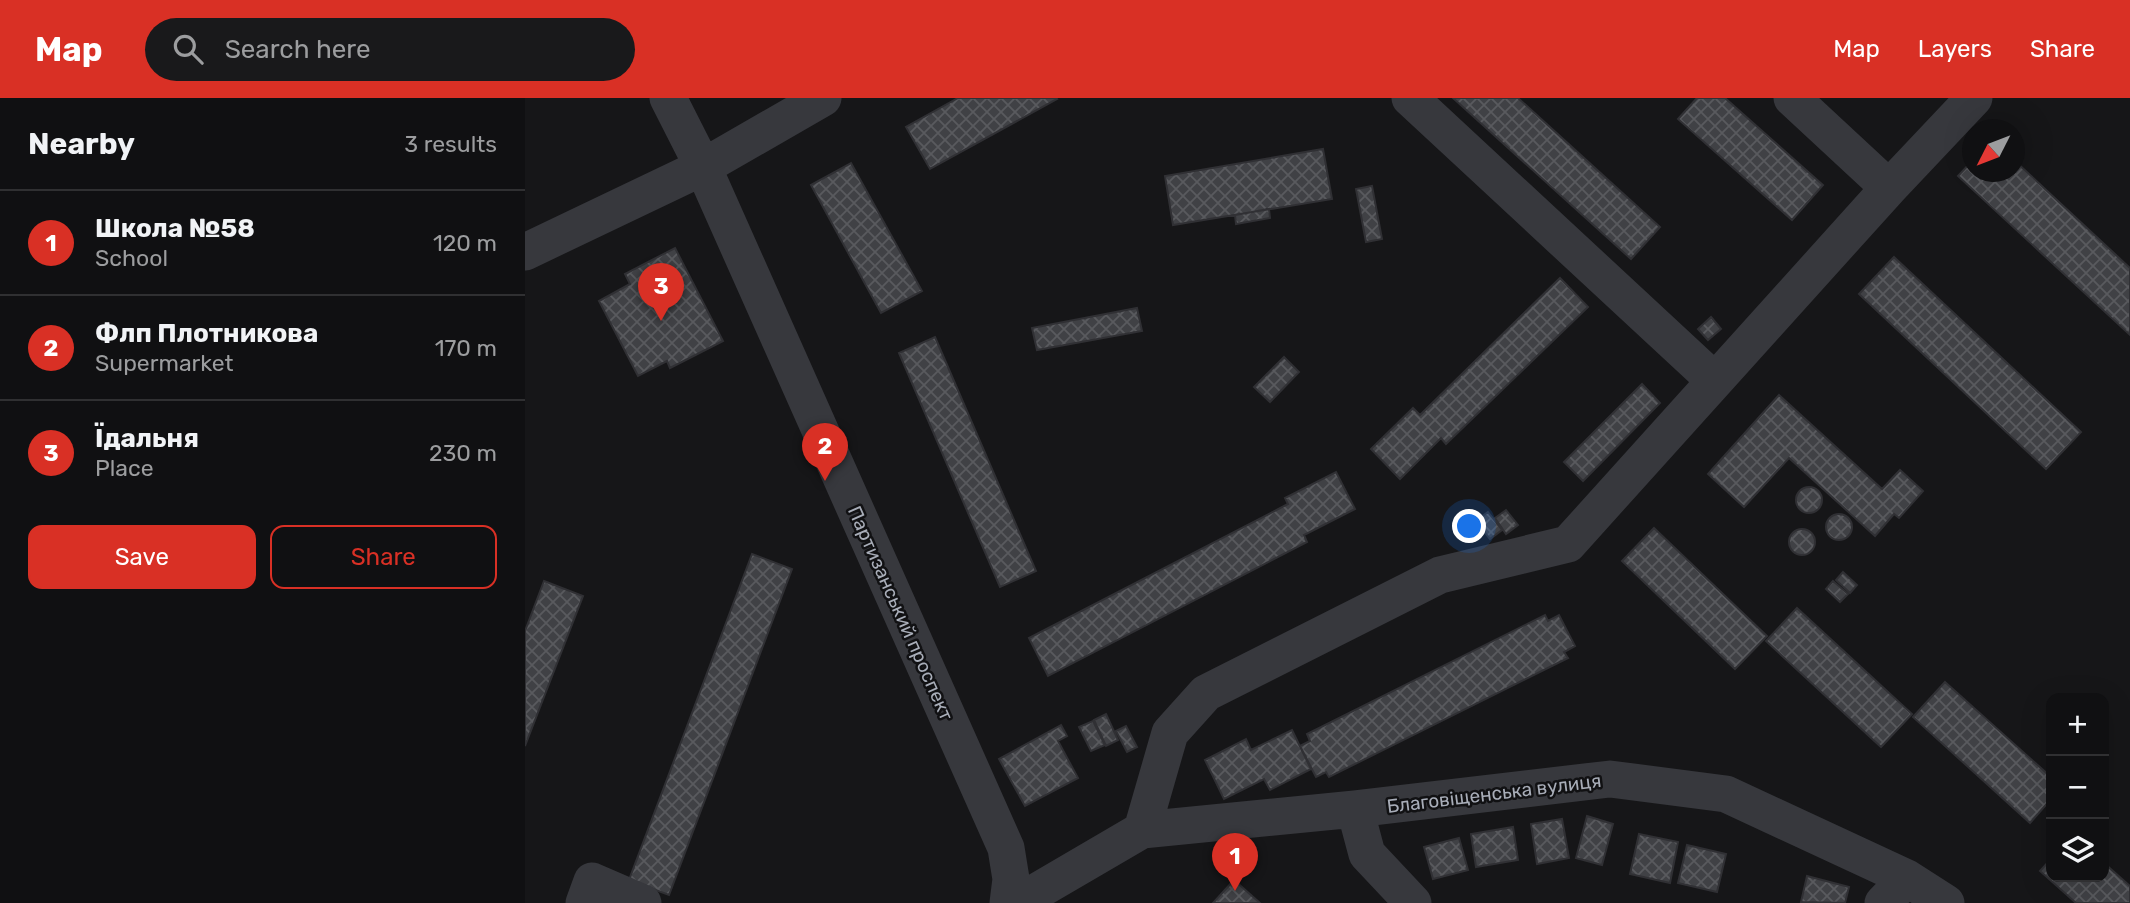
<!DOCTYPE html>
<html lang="en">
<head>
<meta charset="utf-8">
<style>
  body { margin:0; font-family:Rubik,sans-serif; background:#19191b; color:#f1f3f6 }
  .controls { position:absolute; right:21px; bottom:21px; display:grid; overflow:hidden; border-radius:14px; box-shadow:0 7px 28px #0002 }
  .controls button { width:63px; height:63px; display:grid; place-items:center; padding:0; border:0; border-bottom:2px solid #303032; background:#101012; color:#f1f3f6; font:35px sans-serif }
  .compass { position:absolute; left:1437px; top:21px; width:63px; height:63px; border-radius:50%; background:#101012; box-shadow:0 7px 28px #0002; rotate:228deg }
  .you { position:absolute; left:945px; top:429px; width:24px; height:24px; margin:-18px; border:5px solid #fff; border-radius:50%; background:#1a73e8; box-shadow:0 0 0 10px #1a73e833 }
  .badge { display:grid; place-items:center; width:46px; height:46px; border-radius:50%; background:#d93025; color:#fff; font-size:23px; font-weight:700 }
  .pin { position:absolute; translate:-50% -58px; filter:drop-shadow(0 2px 4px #0008) }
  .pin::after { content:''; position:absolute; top:37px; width:24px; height:21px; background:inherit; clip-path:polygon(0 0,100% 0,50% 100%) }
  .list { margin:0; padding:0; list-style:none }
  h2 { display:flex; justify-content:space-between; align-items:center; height:91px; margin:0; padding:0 28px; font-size:30px }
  h2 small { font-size:23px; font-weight:400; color:#9c9d9f }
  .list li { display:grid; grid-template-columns:46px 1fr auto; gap:21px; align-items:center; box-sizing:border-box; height:105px; padding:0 28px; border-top:2px solid #303032 }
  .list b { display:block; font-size:26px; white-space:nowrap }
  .list p { margin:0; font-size:23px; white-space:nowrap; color:#9c9d9f }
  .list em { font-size:23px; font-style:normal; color:#9c9d9f }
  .actions { display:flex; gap:14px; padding:21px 28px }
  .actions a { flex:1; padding:16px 0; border:2px solid #d93025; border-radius:14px; text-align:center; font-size:24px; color:#d93025 }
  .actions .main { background:#d93025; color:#fff }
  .icon { flex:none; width:38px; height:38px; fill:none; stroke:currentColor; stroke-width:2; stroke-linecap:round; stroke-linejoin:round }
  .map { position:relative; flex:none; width:1605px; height:805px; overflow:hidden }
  header { display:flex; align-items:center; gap:42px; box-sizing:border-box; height:98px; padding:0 35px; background:#d93025; color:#fff }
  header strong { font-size:33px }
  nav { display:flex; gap:38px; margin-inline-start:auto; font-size:24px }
  .search { width:490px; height:63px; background:#19191b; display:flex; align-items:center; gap:18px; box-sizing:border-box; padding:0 24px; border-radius:38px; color:#9c9d9f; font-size:26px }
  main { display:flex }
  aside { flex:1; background:#101012 }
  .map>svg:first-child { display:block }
  .building { fill:url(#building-cross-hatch); stroke:#303034; stroke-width:2 }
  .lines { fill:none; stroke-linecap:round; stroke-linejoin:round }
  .minor { stroke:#37383d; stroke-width:37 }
  .labels { text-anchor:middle; stroke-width:5; stroke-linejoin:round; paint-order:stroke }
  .street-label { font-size:19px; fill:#a8adb8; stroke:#111113 }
</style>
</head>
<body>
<header>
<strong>Map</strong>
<div class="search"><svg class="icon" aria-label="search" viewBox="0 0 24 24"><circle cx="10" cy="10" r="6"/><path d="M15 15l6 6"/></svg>Search here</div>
<nav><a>Map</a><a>Layers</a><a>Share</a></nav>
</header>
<main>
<aside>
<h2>Nearby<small>3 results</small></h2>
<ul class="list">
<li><span class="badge">1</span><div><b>Школа №58</b><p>School</p></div><em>120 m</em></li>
<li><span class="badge">2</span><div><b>Флп Плотникова</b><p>Supermarket</p></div><em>170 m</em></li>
<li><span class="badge">3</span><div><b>Їдальня</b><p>Place</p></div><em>230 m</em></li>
</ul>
<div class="actions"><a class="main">Save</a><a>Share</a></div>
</aside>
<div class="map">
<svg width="1605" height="805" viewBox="0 0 1605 805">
  <defs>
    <pattern id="building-cross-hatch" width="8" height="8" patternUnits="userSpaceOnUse" patternTransform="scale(1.75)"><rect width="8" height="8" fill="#404145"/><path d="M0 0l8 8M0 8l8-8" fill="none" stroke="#595a5e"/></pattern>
  </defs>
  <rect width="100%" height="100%" fill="#161618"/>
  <path class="building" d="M433 0H531L532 1 405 71 381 29Z
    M928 0H993L1135 129 1106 161Z
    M1172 0H1200L1298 87 1267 122 1153 21Z
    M798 51 807 101 648 127 640 78Z
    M1448 62V74H1490V63L1605 170V237L1433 78Z
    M326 65 397 193 356 215 286 87Z
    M847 88 857 141 841 144 831 91Z
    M744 111 745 120 711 126 710 117Z
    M150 150 198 243 145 270 142 263 113 278 74 203 105 186 100 176Z
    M1369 159 1556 334 1521 371 1334 196Z
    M1035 180 1063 209 921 346 916 340 875 381 846 351 888 310 895 317Z
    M612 210 617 233 512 252 507 230Z
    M1186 219 1196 231 1183 242 1173 231Z
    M410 239 511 473 475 489 374 255Z
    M759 259 774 274 745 304 729 289Z
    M1117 286 1135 305 1058 383 1039 364Z
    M1254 297 1357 391 1375 372 1398 393 1374 420 1369 416 1350 438 1264 360 1219 409 1183 376Z
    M811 374 830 411 779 437 782 444 523 578 504 540 763 406 760 400Z
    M1271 402a13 13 0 1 1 26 0a13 13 0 1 1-26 0Z
    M981 412 993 427 981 436 970 420Z
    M963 414 977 432 965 441 951 423Z
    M1301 429a13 13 0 1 1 26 0a13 13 0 1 1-26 0Z
    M1129 430 1242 538 1210 571 1097 463Z
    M1264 444a13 13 0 1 1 26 0a13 13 0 1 1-26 0Z
    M227 456 267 471 144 797 104 782Z
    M1318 474 1332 487 1325 495 1311 482Z
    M19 483 58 498 0 648V533Z
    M1308 483 1323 496 1315 504 1301 491Z
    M1272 510 1387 616 1356 649 1241 543Z
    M1020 517 1023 523 1034 517 1050 548 1039 554 1043 560 804 679 801 674 791 679 775 648 785 643 782 636Z
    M1420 584 1526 679V701L1505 725 1388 619Z
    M581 616 593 642 581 648 569 622Z
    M568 623 580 647 566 653 554 629Z
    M536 627 542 638 533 643 553 680 500 708 474 661Z
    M601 628 612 649 602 654 591 633Z
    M767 632 786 671 745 692 739 681 699 701 680 662 721 641 726 652Z
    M1062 718 1088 726 1077 767 1051 760Z
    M1037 721 1044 760 1012 766 1006 726Z
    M988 729 993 762 951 769 946 736Z
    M1114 736 1153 744 1145 785 1105 776Z
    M934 740 943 772 908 781 899 749Z
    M1162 747 1201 756 1192 794 1153 785Z
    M1526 761V779H1579V765L1605 788V805H1551L1515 773Z
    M1282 778 1324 789 1320 805 1276 804Z
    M709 782 735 805H688Z"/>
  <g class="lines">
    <path class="minor" d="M143 0 178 69 481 750 486 781 483 805
      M885 0 1190 283
      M1267 0 1364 90
      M0 154 178 69 298 0
      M830 711 842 756 888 805
      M617 732 830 711 1085 681 1201 696 1382 780 1421 805
      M59 805 67 783 118 805
      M492 805 617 732 645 635 681 595 915 477 1043 446 1364 90 1449 0
      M1358 805 1382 780"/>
  </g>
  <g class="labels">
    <g class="street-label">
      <text transform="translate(376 515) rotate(66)" y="7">Партизанський проспект</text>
      <text transform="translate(969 695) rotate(-7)" y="7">Благовіщенська вулиця</text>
    </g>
  </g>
</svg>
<div class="controls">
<button>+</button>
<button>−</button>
<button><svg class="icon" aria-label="layers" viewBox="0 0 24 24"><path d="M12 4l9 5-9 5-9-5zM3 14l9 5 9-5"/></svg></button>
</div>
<svg class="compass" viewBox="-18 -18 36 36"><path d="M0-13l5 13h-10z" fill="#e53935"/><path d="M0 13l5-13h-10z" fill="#9c9d9f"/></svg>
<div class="you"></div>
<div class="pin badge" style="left:710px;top:793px">1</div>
<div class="pin badge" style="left:300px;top:383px">2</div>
<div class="pin badge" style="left:136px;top:223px">3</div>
</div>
</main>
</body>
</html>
